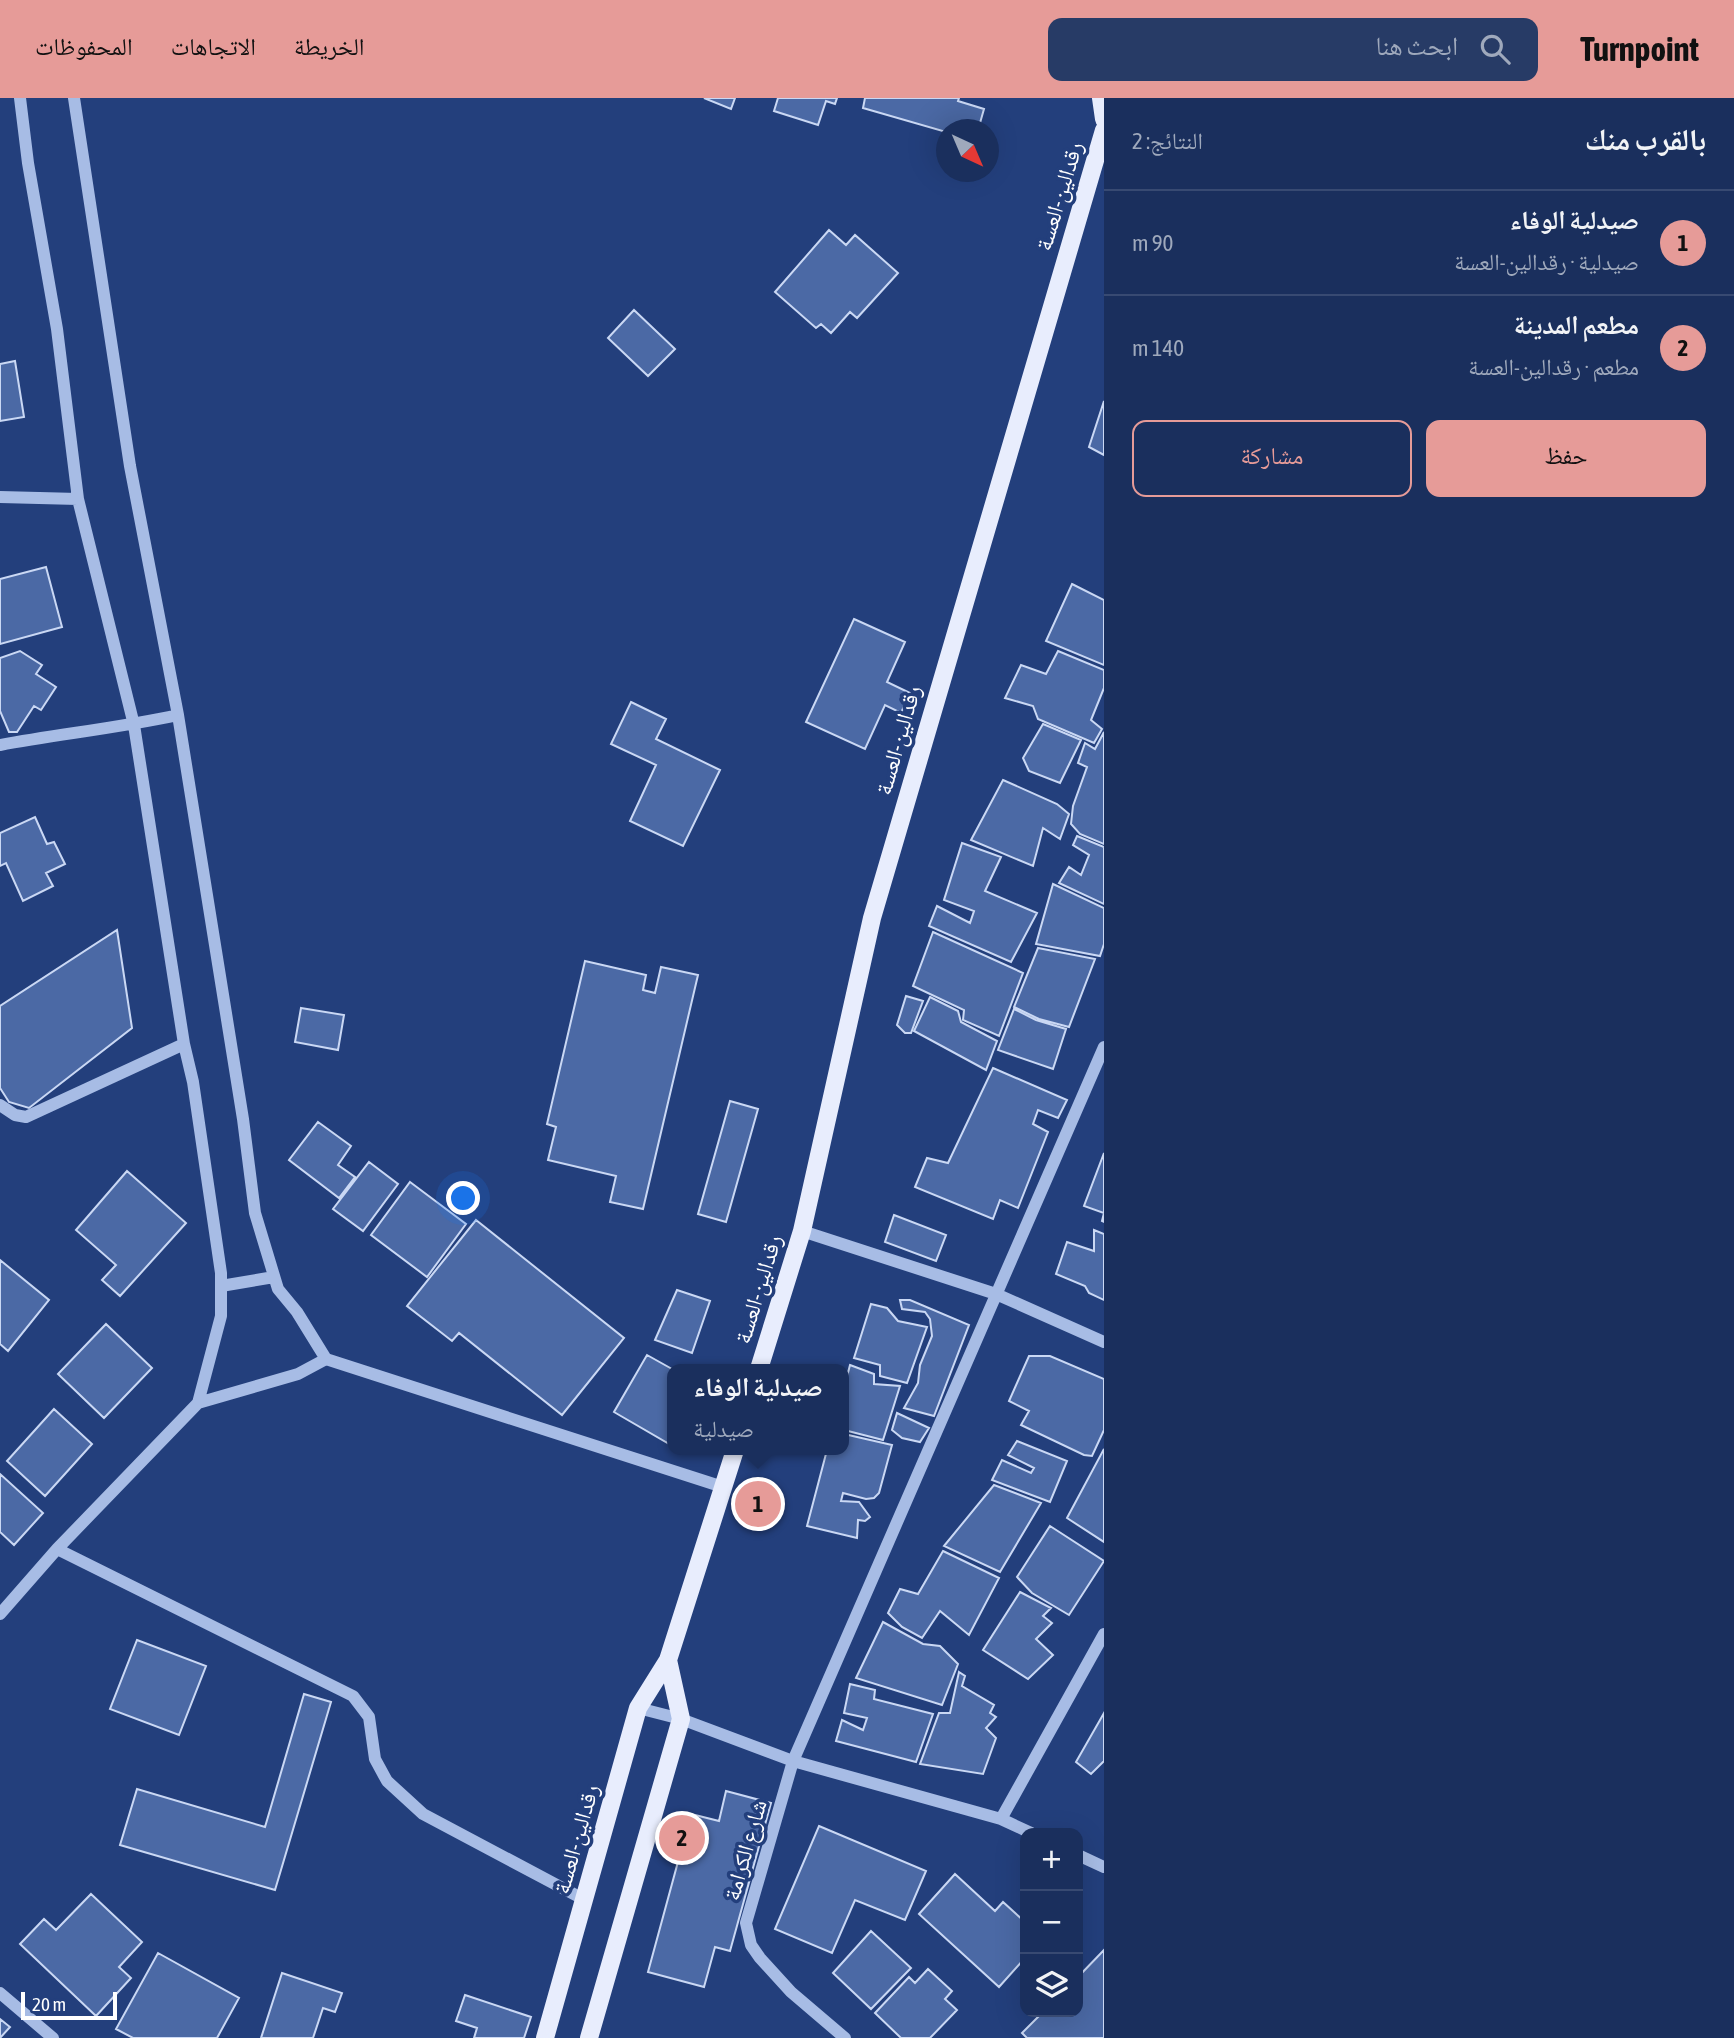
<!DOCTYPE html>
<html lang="ar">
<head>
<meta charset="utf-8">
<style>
  body { margin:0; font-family:"Asap Condensed","Noto Naskh Arabic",sans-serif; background:#273b66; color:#f1f3f6; direction:rtl }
  .controls { position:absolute; right:21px; bottom:21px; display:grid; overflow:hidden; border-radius:14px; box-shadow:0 7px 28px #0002 }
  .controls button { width:63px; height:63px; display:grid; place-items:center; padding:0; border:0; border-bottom:2px solid #384a72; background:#1a2f5d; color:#f1f3f6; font:35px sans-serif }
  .compass { position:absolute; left:936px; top:21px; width:63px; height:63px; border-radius:50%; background:#1a2f5d; box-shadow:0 7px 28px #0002; rotate:136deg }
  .scale { position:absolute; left:21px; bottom:18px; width:96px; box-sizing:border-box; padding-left:7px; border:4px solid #fff; border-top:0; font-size:19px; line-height:24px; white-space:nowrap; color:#fff; -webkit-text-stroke:5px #233f7c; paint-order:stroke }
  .you { position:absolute; left:464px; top:1101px; width:24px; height:24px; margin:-18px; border:5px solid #fff; border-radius:50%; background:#1a73e8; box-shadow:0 0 0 10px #1a73e833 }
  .badge { display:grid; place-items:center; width:46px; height:46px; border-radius:50%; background:#e69b98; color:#111; font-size:23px; font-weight:700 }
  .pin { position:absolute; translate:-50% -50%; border:4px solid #fff; box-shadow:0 2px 7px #0006 }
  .popup { position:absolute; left:667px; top:1266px; width:182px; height:91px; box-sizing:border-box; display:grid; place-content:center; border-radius:14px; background:#1a2f5d; filter:drop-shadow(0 2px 5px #0005); font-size:23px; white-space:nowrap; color:#9fa9bc }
  .popup b { font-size:26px; color:#f1f3f6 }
  .popup::after { content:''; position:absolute; left:50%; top:100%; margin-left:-14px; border:14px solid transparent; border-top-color:#1a2f5d }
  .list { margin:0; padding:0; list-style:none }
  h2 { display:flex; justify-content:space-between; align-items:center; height:91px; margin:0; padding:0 28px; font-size:30px }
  h2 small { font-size:23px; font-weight:400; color:#9fa9bc }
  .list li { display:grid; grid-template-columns:46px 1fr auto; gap:21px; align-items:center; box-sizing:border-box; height:105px; padding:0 28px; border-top:2px solid #384a72 }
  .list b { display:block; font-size:26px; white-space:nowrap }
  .list p { margin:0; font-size:23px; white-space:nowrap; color:#9fa9bc }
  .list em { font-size:23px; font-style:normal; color:#9fa9bc }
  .actions { display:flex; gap:14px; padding:21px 28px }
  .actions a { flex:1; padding:16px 0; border:2px solid #e69b98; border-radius:14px; text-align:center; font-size:24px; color:#e69b98 }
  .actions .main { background:#e69b98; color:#111 }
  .icon { flex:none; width:38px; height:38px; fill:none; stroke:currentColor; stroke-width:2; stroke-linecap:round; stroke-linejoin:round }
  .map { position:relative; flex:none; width:1104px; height:1940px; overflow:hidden; direction:ltr }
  header { display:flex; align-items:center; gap:42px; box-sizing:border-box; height:98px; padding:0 35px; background:#e69b98; color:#111 }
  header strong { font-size:33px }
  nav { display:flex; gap:38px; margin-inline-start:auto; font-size:24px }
  .search { width:490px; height:63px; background:#273b66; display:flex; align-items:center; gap:18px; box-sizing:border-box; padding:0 24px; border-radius:14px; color:#9fa9bc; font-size:26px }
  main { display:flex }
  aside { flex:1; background:#1a2f5d }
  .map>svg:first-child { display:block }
  .building { fill:#4b69a5; stroke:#cad8f4; stroke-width:2 }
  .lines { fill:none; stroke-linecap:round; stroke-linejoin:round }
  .minor { stroke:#a7bce5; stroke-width:12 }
  .major { stroke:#e8edfd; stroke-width:18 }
  .labels { text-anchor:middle; stroke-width:7; stroke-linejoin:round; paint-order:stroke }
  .street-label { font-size:23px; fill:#fff; stroke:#233f7c }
</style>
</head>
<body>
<header>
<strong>Turnpoint</strong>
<div class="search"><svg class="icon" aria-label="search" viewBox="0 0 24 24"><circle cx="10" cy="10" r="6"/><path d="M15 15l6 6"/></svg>ابحث هنا</div>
<nav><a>الخريطة</a><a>الاتجاهات</a><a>المحفوظات</a></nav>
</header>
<main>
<aside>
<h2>بالقرب منك<small>النتائج: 2</small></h2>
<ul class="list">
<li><span class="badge">1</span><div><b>صيدلية الوفاء</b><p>صيدلية · رقدالين-العسة</p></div><em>90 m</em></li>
<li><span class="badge">2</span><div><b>مطعم المدينة</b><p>مطعم · رقدالين-العسة</p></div><em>140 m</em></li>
</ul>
<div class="actions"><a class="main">حفظ</a><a>مشاركة</a></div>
</aside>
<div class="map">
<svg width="1104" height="1940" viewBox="0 0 1104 1940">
  <rect width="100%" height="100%" fill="#233f7c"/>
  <path class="building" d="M704 0H735L731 11Z
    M778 0H837L835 6 826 3 818 27 774 13Z
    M865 0H959L958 3 984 11 978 32H946V34L863 10Z
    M829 132 846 147 855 137 898 175 857 220 850 214 831 235 821 226 816 230 775 194Z
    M634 212 675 251 648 278 608 240Z
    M15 263 24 319 0 323V266Z
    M1104 303V357L1089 349Z
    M46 469 62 529 0 546V481Z
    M1072 486 1104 502V567L1046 543Z
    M854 521 905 544 887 584 910 595 901 615 885 607 865 651 806 624Z
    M20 553 42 567 36 576 56 589 41 612 34 608 17 634H9L0 613V560Z
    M1058 553 1104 572V590L1091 622 1102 631 1094 645 1038 621 1033 608 1005 600 1021 567 1046 576Z
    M631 604 666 621 656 641 720 672 683 748 630 723 656 667 611 646Z
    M1043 626 1081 642 1060 685 1029 673 1023 660Z
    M1104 634V746L1080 736 1071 726 1073 708 1087 669 1078 665 1085 645 1095 651Z
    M1003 682 1057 706 1069 716 1060 741 1043 730 1033 768 971 742Z
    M35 719 47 746 54 744 65 766 46 775 53 788 23 803 6 765 0 768V735Z
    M1077 738 1104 749V806L1059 785 1069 769 1081 777 1089 757 1073 747Z
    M962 745 1001 759 985 793 1037 815 1011 864 929 828 937 808 970 825 974 813 944 802Z
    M1053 786 1104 810V846L1100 858 1036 846Z
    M117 832 132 930 29 1010 9 1004 0 990V908Z
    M933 834 1023 875 999 938 963 922 964 912 913 888Z
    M1038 850 1095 861 1069 929 1039 921 1014 909Z
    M585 863 646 877 643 892 655 895 661 869 698 877 643 1111 610 1104 616 1078 548 1062 556 1029 547 1026Z
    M906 898 923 903 911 935H905L897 927Z
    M930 899 958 913 961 924 997 943 986 972 914 933Z
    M301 910 344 917 338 952 295 944Z
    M1014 911 1036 922 1066 931 1053 971 998 952Z
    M993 970 1067 1002 1058 1020 1038 1012 1033 1026 1048 1034 1018 1110 1000 1102 993 1121 915 1089 927 1060 948 1065Z
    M730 1003 758 1011 726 1124 698 1116Z
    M318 1024 351 1048 338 1067 355 1079 339 1100 289 1062Z
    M1104 1055V1124L1102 1123 1104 1115 1084 1108Z
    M369 1064 398 1086 363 1133 333 1111Z
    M127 1073 186 1125 120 1198 102 1182 116 1167 76 1132Z
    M410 1084 466 1126 427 1179 371 1137Z
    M894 1117 946 1137 936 1163 885 1144Z
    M476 1122 624 1240 562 1317 459 1235 452 1243 407 1208Z
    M1094 1132 1104 1136V1202L1089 1195 1085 1188 1056 1176 1067 1144 1094 1153Z
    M0 1162 49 1202 8 1253 0 1246Z
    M677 1192 710 1203 692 1255 655 1242Z
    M900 1202H910L969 1227 934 1318 904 1310 918 1285 920 1267 932 1238 930 1221 925 1214 902 1211Z
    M871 1206 887 1210 898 1223 927 1229 907 1285 880 1278V1267L854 1260Z
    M106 1226 152 1270 104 1320 58 1276Z
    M647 1257 672 1271 671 1347 614 1314Z
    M1029 1258H1050L1104 1281V1332L1092 1358 1084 1357 1021 1327 1029 1313 1009 1303Z
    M850 1267 874 1276V1286L900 1288 883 1342 844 1332V1290Z
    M54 1311 92 1346 45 1398 7 1363Z
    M897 1315 929 1330 920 1344 902 1340 892 1332Z
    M844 1336 892 1347 879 1395 874 1400 866 1401 843 1395 841 1403 859 1404 870 1419 865 1423 858 1422 857 1440 807 1428 827 1352H844Z
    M1017 1343 1067 1363 1050 1404 992 1382 1002 1362 1031 1375 1034 1370 1008 1357Z
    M1104 1351V1444L1067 1420Z
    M0 1376 43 1415 14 1447 0 1434Z
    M994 1387 1041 1405 1000 1474 944 1448Z
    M1050 1428 1104 1463 1069 1517 1032 1495 1017 1479Z
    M943 1453 999 1480 969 1537 940 1513 922 1540 902 1529 888 1515 900 1491 918 1496Z
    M1020 1494 1051 1510 1043 1518 1052 1525 1036 1541 1053 1557 1028 1581 983 1552Z
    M883 1524 923 1546 940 1548 958 1566 942 1607 856 1580Z
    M137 1542 206 1568 179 1637 110 1611Z
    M959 1574 965 1578 962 1588 994 1607 990 1615 996 1619 986 1630 996 1640 983 1676 920 1666 939 1615H950Z
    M850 1586 875 1592 874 1601 933 1616 916 1664 836 1643 842 1622 863 1632 867 1620 844 1615Z
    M304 1596 331 1604 275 1792 120 1747 137 1691 265 1729Z
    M1104 1615V1663L1091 1676 1076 1664Z
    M726 1693 771 1705 730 1853 715 1849 704 1889 648 1874 691 1716 719 1723Z
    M819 1728 926 1773 905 1822 855 1802 832 1855 775 1831Z
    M955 1776 995 1813 1003 1804 1025 1824V1860L999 1889 919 1816Z
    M91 1796 142 1844 119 1869 131 1880 96 1918 20 1846 44 1821 56 1832Z
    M871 1833 911 1870 871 1911 833 1875Z
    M1104 1852V1940H1027L1022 1935 1043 1914H1078V1879Z
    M158 1855 239 1900 217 1940H133L116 1931Z
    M928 1871 952 1893 945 1901 957 1912 930 1940H901L875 1915 909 1879 915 1885Z
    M282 1875 342 1895 335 1914 323 1910 313 1940H261Z
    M465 1897 531 1919 524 1940H474L477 1930 456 1923Z
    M0 1921 10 1929 0 1940Z"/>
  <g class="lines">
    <path class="minor" d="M74 0 130 368 178 617 243 1021 255 1115 278 1191 297 1214 326 1261 723 1389
      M0 399 78 401
      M0 647C59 636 119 630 178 617
      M0 1007 15 1017 26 1019 184 946
      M802 1133 996 1196 1104 1244
      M221 1188 274 1179
      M198 1305 298 1276 326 1261
      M57 1451 353 1598 369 1619 375 1661 387 1683 423 1716 585 1802
      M0 1516 57 1451 198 1305 221 1218V1175L193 984 184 946 134 627 78 401 57 231 28 65 20 0
      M638 1610 681 1621 793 1663 1001 1721 1031 1735
      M1001 1721 1104 1536
      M1078 1757 1104 1769
      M0 1895 53 1940
      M845 1940 791 1894 760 1860 751 1847 746 1825 793 1663 1104 949"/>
    <path class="major" d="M1101 0 1104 21
      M759 1271 802 1133 872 820 1104 32
      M545 1940 638 1610 668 1562 735 1352
      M589 1940 681 1621 668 1562"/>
  </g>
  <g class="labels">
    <g class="street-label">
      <text transform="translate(1059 98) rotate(-73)" y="8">رقدالين-العسة</text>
      <text transform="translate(898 642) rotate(-74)" y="8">رقدالين-العسة</text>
      <text transform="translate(758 1191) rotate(-73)" y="8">رقدالين-العسة</text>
      <text transform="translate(576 1741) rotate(-74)" y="8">رقدالين-العسة</text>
      <text transform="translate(745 1752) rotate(-74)" y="8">شارع الكرامة</text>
    </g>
  </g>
</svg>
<div class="controls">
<button>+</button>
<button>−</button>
<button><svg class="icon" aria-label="layers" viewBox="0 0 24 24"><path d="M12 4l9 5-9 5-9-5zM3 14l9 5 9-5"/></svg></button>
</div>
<svg class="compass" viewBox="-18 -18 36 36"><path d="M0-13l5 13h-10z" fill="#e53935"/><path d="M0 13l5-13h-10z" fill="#9fa9bc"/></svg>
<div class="scale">20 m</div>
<div class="you"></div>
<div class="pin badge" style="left:758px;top:1406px">1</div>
<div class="popup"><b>صيدلية الوفاء</b>صيدلية</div>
<div class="pin badge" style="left:682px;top:1740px">2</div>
</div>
</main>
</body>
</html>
